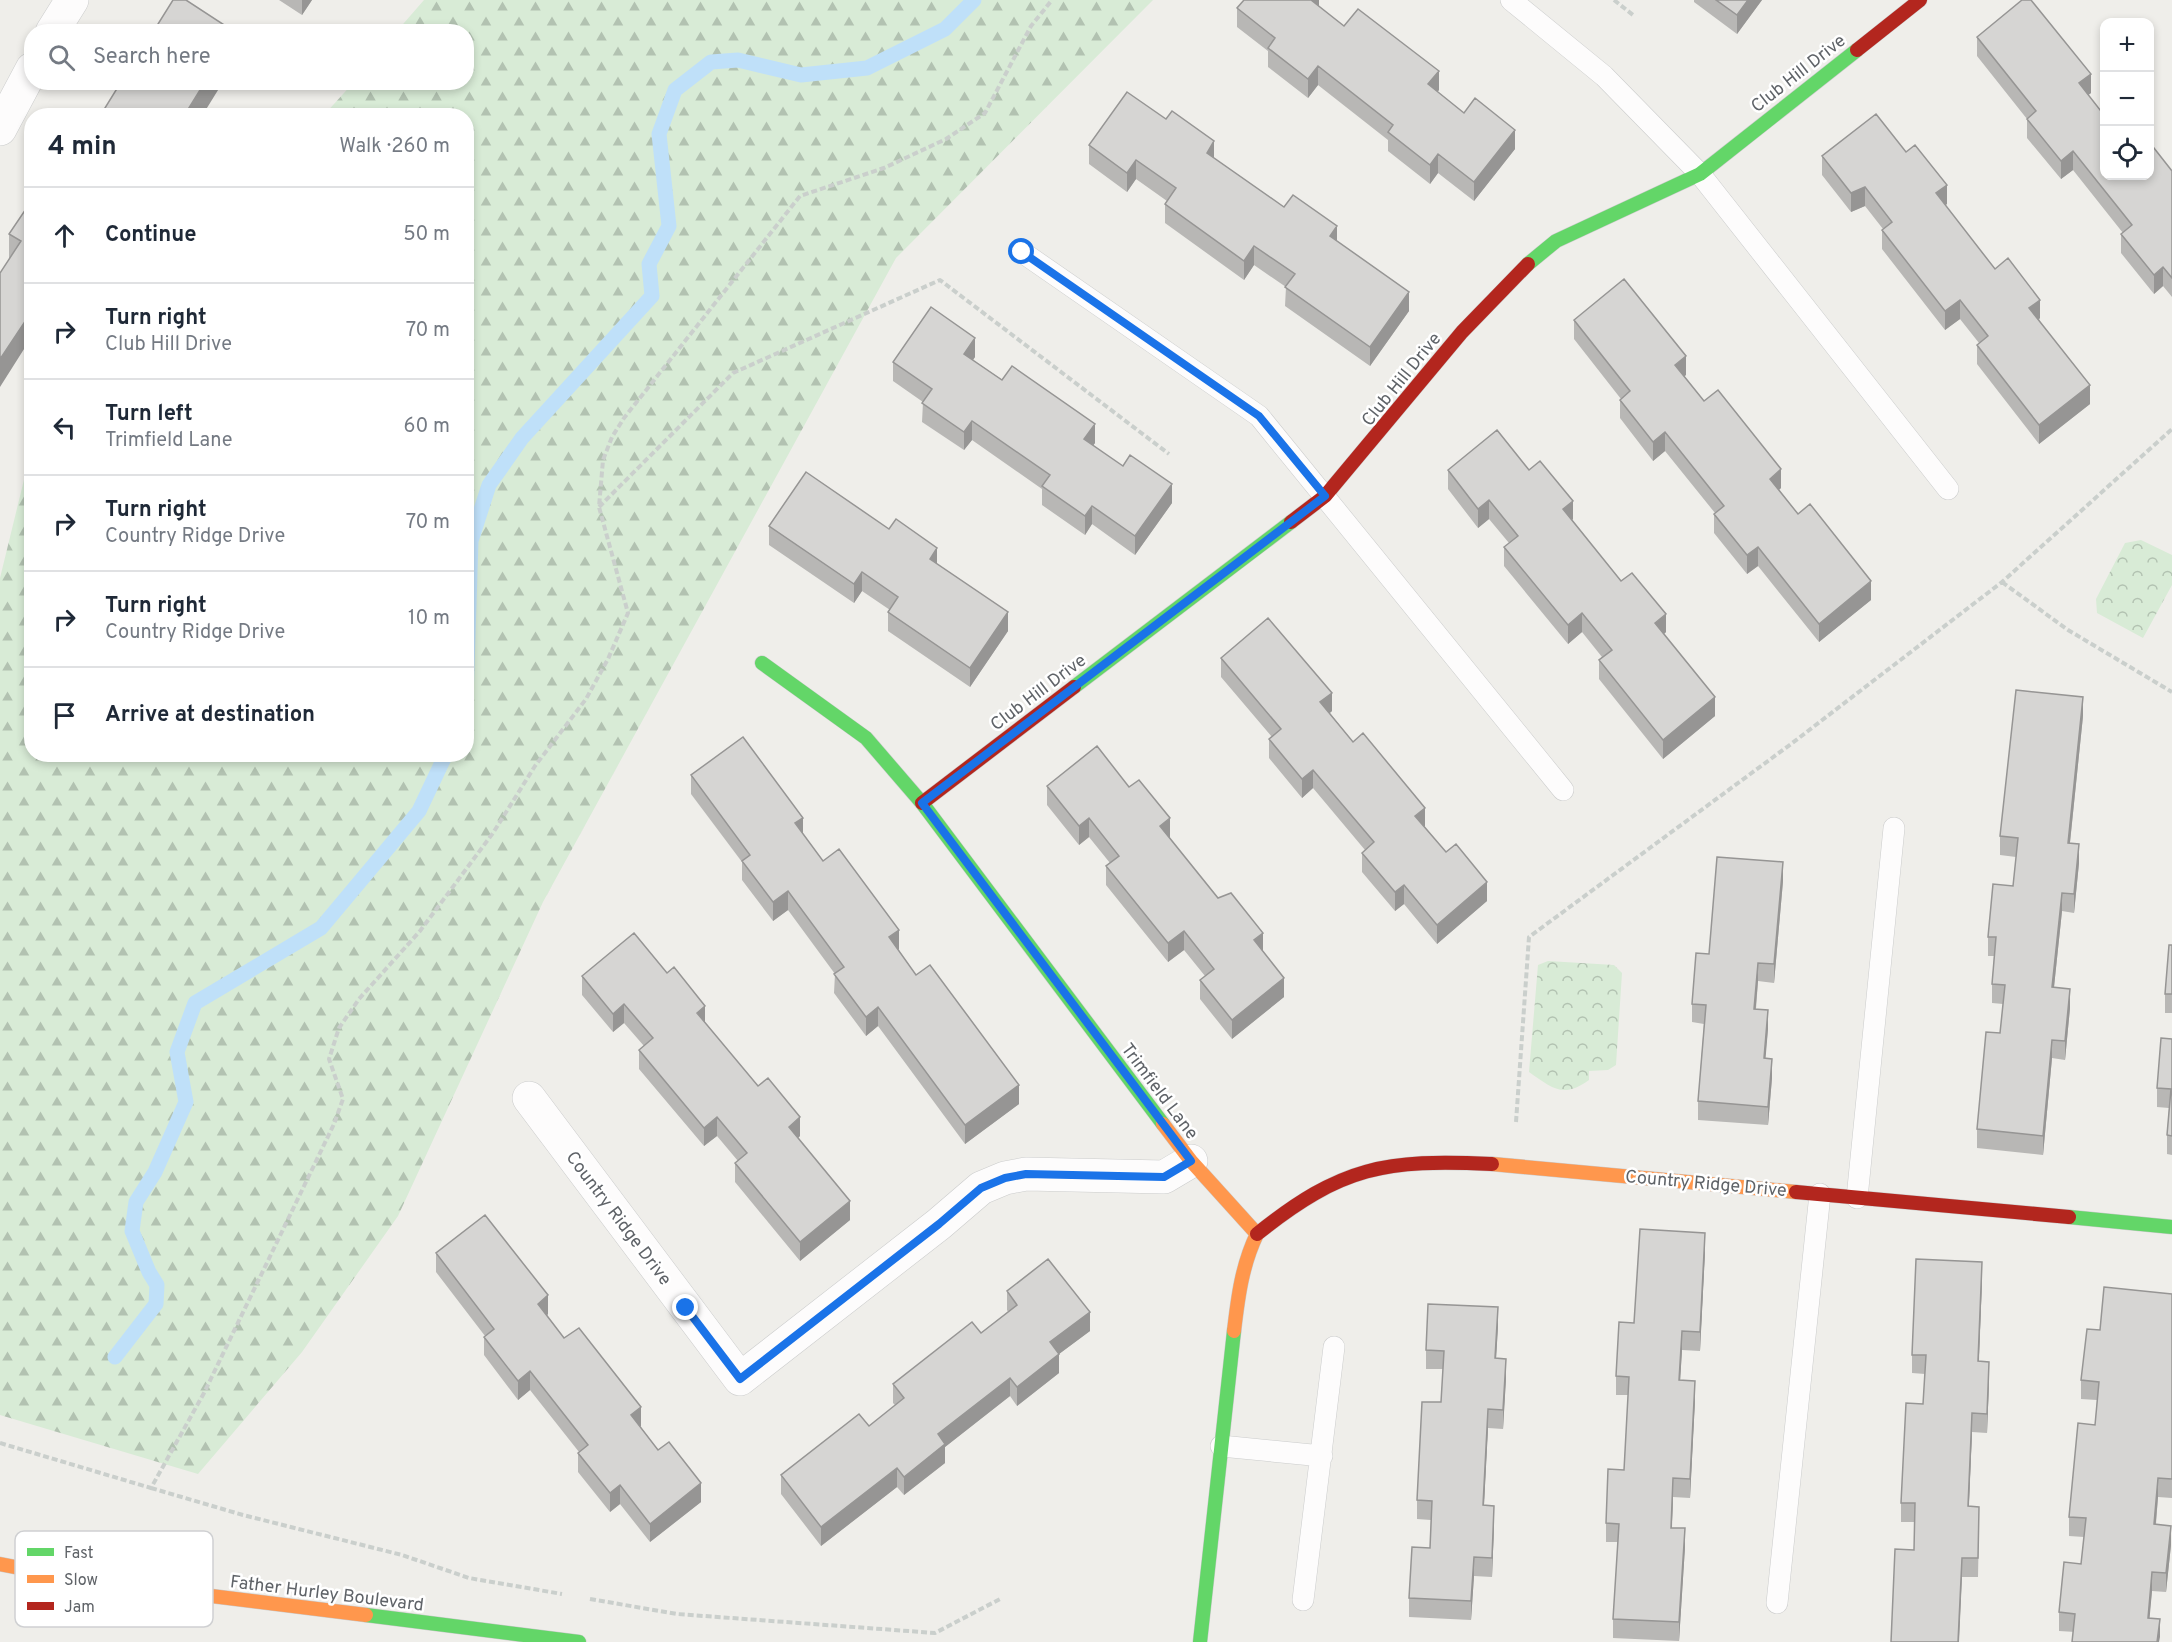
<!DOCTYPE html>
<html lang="en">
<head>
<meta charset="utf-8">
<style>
  body { margin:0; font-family:Overpass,sans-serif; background:#f2f2f3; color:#1f2937 }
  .controls { position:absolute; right:18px; top:18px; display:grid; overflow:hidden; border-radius:12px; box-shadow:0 3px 9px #0003 }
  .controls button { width:54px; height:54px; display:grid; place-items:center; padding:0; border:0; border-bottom:2px solid #e0e1e3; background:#fff; color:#1f2937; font:30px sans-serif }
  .stop { position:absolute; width:18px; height:18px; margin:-14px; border:4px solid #1a73e8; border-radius:50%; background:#fff }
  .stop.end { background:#1a73e8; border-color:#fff; box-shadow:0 2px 6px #0008 }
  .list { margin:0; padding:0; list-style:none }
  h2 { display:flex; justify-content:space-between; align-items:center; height:78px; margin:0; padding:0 24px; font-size:26px }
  h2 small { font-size:20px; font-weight:400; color:#747a83 }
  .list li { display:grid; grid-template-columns:39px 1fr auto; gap:18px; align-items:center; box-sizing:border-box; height:96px; padding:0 24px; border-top:2px solid #e0e1e3 }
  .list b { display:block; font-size:22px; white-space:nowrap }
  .list p { margin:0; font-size:20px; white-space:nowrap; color:#747a83 }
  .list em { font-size:20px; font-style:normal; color:#747a83 }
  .icon { flex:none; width:33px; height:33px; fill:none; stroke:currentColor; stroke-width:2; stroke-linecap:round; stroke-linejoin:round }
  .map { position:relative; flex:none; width:2172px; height:1642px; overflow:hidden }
  .search { position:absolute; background:#fff; box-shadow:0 3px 9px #0003; left:24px; top:24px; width:450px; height:66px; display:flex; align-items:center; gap:15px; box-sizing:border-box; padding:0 21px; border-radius:24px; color:#747a83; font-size:22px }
  .panel { position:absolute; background:#fff; box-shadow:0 3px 9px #0003; left:24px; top:108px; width:450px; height:654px; border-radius:24px }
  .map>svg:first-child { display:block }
  .forest { fill:url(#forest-firs) }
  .park { fill:url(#park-crowns) }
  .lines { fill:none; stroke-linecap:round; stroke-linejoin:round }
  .stream { stroke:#bfe0f9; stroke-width:15 }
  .lane-casing { stroke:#cbcccc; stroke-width:22 }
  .street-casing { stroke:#cbcccc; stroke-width:34 }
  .fast-casing { stroke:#cacacb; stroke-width:15 }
  .slow-casing { stroke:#cacacb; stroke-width:15 }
  .jam-casing { stroke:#cacacb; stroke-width:15 }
  .path { stroke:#cacfcc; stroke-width:4; stroke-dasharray:6 3; stroke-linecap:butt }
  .lane { stroke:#fdfcfc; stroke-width:21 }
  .street { stroke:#fdfcfc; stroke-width:33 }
  .fast { stroke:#63d668; stroke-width:14 }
  .slow { stroke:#ff974d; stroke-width:14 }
  .jam { stroke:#b3261e; stroke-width:14 }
  .wall { fill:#b8b7b5 }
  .shaded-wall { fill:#969594 }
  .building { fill:#d6d5d3; stroke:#969594; stroke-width:1.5 }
  .route { stroke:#1a73e8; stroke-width:8 }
  .labels { text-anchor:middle; stroke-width:5; stroke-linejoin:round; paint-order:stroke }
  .street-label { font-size:18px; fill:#5f6368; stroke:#fff }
  .key { fill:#fff; stroke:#cfd0d2; stroke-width:1.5 }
  .key-label { font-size:16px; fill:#5f6368 }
</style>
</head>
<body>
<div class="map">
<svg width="2172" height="1642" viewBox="0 0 2172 1642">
  <defs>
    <pattern id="forest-firs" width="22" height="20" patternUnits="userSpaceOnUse" patternTransform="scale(1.5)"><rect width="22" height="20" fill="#d8ebd6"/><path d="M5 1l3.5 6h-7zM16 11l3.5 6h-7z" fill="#b2c2b1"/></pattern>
    <pattern id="park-crowns" width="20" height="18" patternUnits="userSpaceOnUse" patternTransform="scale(1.5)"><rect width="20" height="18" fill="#d8ebd6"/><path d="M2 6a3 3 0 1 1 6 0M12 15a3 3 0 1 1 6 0" fill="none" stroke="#b2c2b1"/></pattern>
  </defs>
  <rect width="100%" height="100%" fill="#efeeea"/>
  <path class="forest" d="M424 0H1153L896 258 543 902 398 1216 302 1352 198 1474 0 1415V578L31 451 32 754H466V116L324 115 353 83 466 82V32L397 31Z"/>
  <path class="park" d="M2141 540 2172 555V585L2143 638 2097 613 2096 599 2125 543Z
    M1548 961 1614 965 1622 973 1616 1065 1608 1070 1589 1071V1080C1563 1099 1552 1088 1529 1072L1538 965Z"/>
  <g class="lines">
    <path class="stream" d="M466 699 471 541 489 485 522 438 652 296 649 264 669 226 659 134 675 90 711 62 738 60 801 75 867 68 945 29 974 0
      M115 1357 156 1304 157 1285 149 1272 132 1231 136 1202 155 1172 186 1102 177 1052 195 1003 321 928 419 811 446 754"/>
    <defs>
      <path id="lane" d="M1511 0 1604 76 1700 174 1948 489
        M1022 252 1259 416 1563 790
        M1857 1198 1894 828
        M1221 1446 1322 1456
        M1303 1600 1334 1347
        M1777 1603 1820 1194"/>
      <path id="street" d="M52 32 72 0
        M0 129 32 69
        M529 1098 740 1379 939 1224 981 1188 1005 1178 1026 1174 1164 1177 1191 1161"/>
      <path id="fast" d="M1528 264 1556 241 1700 174 1857 50
        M762 663 866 738 922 803 1163 1124
        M1074 687 1291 522
        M2069 1217 2172 1227
        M366 1615 579 1642
        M1200 1642 1234 1331"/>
      <path id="slow" d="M1163 1124 1191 1161 1257 1234C1242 1265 1238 1297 1234 1331
        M1492 1164 1796 1192
        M0 1564 82 1580 366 1615"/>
      <path id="jam" d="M1857 50 1920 0
        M1291 522 1325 496 1462 332 1528 264
        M922 803 1074 687
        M1796 1192 2069 1217
        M1257 1234C1342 1166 1385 1159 1492 1164"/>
    </defs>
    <use href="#lane" class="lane-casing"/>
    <use href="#street" class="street-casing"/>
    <use href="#fast" class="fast-casing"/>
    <use href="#slow" class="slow-casing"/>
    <use href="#jam" class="jam-casing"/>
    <path class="path" d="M1614 0 1633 15
      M599 507 733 373 940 280 1169 454
      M2002 582 2068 630 2172 692
      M1516 1122 1529 937 1791 744 2002 582 2172 429
      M0 1443 151 1488 204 1393 334 1124 343 1099 329 1059 339 1028 359 999 420 931 493 833 535 766 586 699 608 659 628 613 599 507 603 460 612 437 624 418 800 196 884 168 946 139 985 113 1031 26 1052 0
      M151 1488 243 1515 402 1555 469 1578 562 1594
      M590 1599 677 1614 935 1633 1002 1598"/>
    <use href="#lane" class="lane"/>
    <use href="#street" class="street"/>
    <use href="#fast" class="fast"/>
    <use href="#slow" class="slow"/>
    <use href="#jam" class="jam"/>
  </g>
  <path class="wall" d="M279 0H312L302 15Z
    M1319 0V7L1344 26 1439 90 1437 92 1464 113 1515 149 1474 201 1438 173 1430 184 1388 151V140L1318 85 1308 98 1268 67V51L1237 27V8Z
    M1694 0H1762L1737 34 1694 2Z
    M1977 37 2091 93 2088 95 2104 176 2172 171V297L2163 286 2154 294 2121 253V234L2123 233 2073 170 2061 179 2027 138V119L1977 56Z
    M1089 145 1214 158 1284 207 1337 241 1409 311 1370 366 1285 306 1286 287 1254 265 1244 280 1165 223V204L1167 201 1136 179 1127 192 1089 164Z
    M1822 156 1947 204 1945 205 1995 269 2040 318 2039 320 2090 404 2039 444 1977 364V345L1979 343 1960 319 1945 330 1882 249V230L1883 229 1865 206 1851 212 1822 175Z
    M32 200V339L9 259V234Z
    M1574 320 1686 375 1684 376 1704 401 1781 488 1779 490 1798 514 1871 600 1819 642 1758 566 1747 574 1714 533V514L1715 513 1665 451 1653 461 1620 418V400L1621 399 1574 339Z
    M975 357 973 360 1095 443 1093 445 1172 503 1135 555 1092 524 1085 535 1042 505V489L972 440 964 450 922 422 923 402 893 381V362Z
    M1448 470H1529L1573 519 1572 520 1621 581 1666 632 1664 634 1715 716 1663 759 1599 679V660L1602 657 1582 632 1568 644 1504 566V547L1509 543 1489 519 1478 528 1448 489Z
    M769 526 937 564 1008 631 970 687 888 631V612L890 610 862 591 854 603 769 545Z
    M1221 658 1332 711 1330 713 1353 742 1487 901 1437 944 1404 904 1395 911 1362 872V853L1365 850 1313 788 1302 798 1269 758V739L1272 737 1221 677Z
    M2083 716 2070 843 2079 863 2074 913 2062 911 2054 987 2070 1008 2065 1060 2052 1058 2043 1155 1977 1148V1129L2000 1033 2003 1004 1992 1003V984L1994 956H1988V937L2013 886 2016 857 2000 855V836Z
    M691 775 803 834 823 861 899 949H898L916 975 1019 1104 965 1144 878 1026 866 1036 834 993 835 974 788 910 773 921 742 880V862L691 794Z
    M1047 786 1170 837 1169 838 1218 898 1263 951 1284 997 1232 1039 1200 999V980L1205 976 1184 950 1168 962 1106 885V866L1110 863 1089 837 1079 845 1047 805Z
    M1783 881 1774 983 1758 981 1756 1009 1768 1029 1765 1058 1772 1078 1768 1125 1698 1120V1101L1704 1024 1692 1022V1004L1709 954Z
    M2172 945V1013H2165V994Z
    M582 976 705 1023 800 1136 798 1138 850 1220 800 1261 735 1182V1163L738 1161 717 1136 704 1146 639 1069V1050L644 1046 624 1023 613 1032 582 995Z
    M2172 1039V1155L2167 1154V1135L2169 1108 2157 1107V1088Z
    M1705 1252 1700 1351 1682 1350 1680 1381 1695 1400 1690 1498 1673 1497 1672 1528 1685 1547 1679 1641 1613 1638V1619L1618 1542H1606V1523L1624 1470 1628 1395H1616V1376Z
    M436 1253 548 1314 547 1316 564 1338 641 1426H640L658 1450 701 1502 650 1542 620 1504 610 1512 578 1472V1453L579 1452 530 1390 518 1400 484 1355V1337L485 1336 436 1272Z
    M1982 1281 1979 1361 1989 1381 1987 1433 1972 1432 1969 1506 1979 1526 1978 1577H1962L1914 1550 1915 1522H1901V1503L1923 1404 1925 1374 1912 1373V1355Z
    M1007 1291 1090 1331 1059 1354V1373L1017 1406 1010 1396 945 1447V1463L904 1495 897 1487 821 1546 781 1494V1475L869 1426 895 1405 893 1403V1384L981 1333 1008 1312 1007 1310Z
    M2172 1294V1498L2158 1497 2156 1524 2171 1545 2166 1592 2152 1591 2149 1618 2160 1637 2059 1631V1612L2081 1564 2084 1537 2069 1536V1517L2095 1425 2097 1400 2081 1399V1380L2100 1330Z
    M1498 1326 1496 1358 1506 1378 1503 1429 1488 1428 1484 1505 1494 1525 1492 1577 1474 1576 1471 1620 1409 1617V1598L1430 1548 1431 1520 1417 1519V1500L1441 1402 1443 1369H1426V1350Z"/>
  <path class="shaded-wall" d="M302 0H312L302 15Z
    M1310 0H1319V8Z
    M1748 0H1762L1737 34V15Z
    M1318 66V85L1308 98V79Z
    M1439 71V90L1428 103V84Z
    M2091 74V93L2079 102V83Z
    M205 82H223L202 116H184Z
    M1515 130V149L1474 201V182Z
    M1214 141V160L1207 153Z
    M2073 151V170L2061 179V161Z
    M1438 154V173L1430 184V165Z
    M1136 160V179L1127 192V173Z
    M1947 185V204L1936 212V193Z
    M1865 187V206L1851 212V193Z
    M1337 226V245L1330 236Z
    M1254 246V265L1244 280V261Z
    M2163 267V286L2154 294V275Z
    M1409 292V311L1370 366V347Z
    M1960 300V319L1945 330V311Z
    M2040 300V318L2029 326V308Z
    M31 311V338L0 387V359Z
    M975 338V357L964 373V354Z
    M1686 356V375L1675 383V365Z
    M2090 385V404L2039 444V425Z
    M972 421V440L964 450V432Z
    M1095 424V443L1084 458V439Z
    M1665 432V451L1653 461V442Z
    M1781 469V488L1770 497V479Z
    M1172 484V503L1135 555V536Z
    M1489 500V519L1478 528V509Z
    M1573 501V519L1563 528V509Z
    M1092 506V524L1085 535V516Z
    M1758 547V566L1747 574V555Z
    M937 548V567L930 559Z
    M862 572V591L854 603V584Z
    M1871 581V600L1819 642V624Z
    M1008 612V631L970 687V668Z
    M1582 613V632L1568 644V625Z
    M1666 614V632L1655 642V623Z
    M1332 693V711L1320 721V702Z
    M1715 697V716L1663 759V740Z
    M2083 697V716L2068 861V843Z
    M1313 770V788L1302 798V779Z
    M1425 808V826L1415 835V816Z
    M803 818V836L795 823Z
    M1089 818V837L1079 845V826Z
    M1170 818V837L1160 845V826Z
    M2079 844V863L2074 913V894Z
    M1783 862V881L1774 983V964Z
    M1487 882V901L1437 944V925Z
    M1404 885V904L1395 911V892Z
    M788 891V910L773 921V902Z
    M2062 893V911L2052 1006V987Z
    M899 930V949L889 956V937Z
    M1184 931V950L1168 962V943Z
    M1263 933V952L1254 940Z
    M1758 963V981L1754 1028V1009Z
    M1284 978V997L1232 1039V1020Z
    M2070 989V1008L2065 1060V1041Z
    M624 1004V1023L613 1032V1014Z
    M705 1006V1025L697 1013Z
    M878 1007V1026L866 1036V1017Z
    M1768 1010V1029L1764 1077V1058Z
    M2052 1040V1058L2043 1155V1136Z
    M1772 1059V1078L1768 1125V1107Z
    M1019 1085V1104L965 1144V1125Z
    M717 1117V1136L704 1146V1128Z
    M800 1117V1136L789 1146V1127Z
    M850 1201V1220L800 1261V1242Z
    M1705 1233V1252L1700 1351V1332Z
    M1982 1262V1281L1978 1380V1361Z
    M548 1295V1314L538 1323V1304Z
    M1498 1307V1326L1495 1377V1358Z
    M1090 1312V1331L1059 1354V1373L1017 1406V1387L1050 1342Z
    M1682 1331V1350L1679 1399V1380Z
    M1506 1359V1378L1503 1429V1410Z
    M1989 1362V1381L1987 1433V1414Z
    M530 1371V1390L518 1400V1381Z
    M1010 1378V1396L945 1447V1463L904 1495V1477L938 1434Z
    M1695 1381V1400L1690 1498V1479Z
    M641 1407V1426L631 1433V1415Z
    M1488 1409V1428L1483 1524V1505Z
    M1972 1413V1432L1968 1525V1506Z
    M897 1468V1487L821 1546V1527Z
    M1673 1478V1497L1671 1546V1528Z
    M2158 1478V1497L2154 1543V1524Z
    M701 1483V1502L650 1542V1524Z
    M620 1485V1504L610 1512V1493Z
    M1494 1506V1525L1492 1577V1558Z
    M2171 1526V1545L2166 1592V1573Z
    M1685 1528V1547L1679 1641V1622Z
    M1474 1557V1576L1471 1620V1601Z
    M1962 1558V1577L1959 1642H1958Z
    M2152 1572V1591L2148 1636V1618Z
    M2160 1619V1637L2159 1642H2157Z"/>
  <path class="building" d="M173 0H186L235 32H153Z
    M1244 0H1311L1344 26 1358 9 1439 71 1428 84 1464 113 1475 98 1515 130 1474 182 1438 154 1430 165 1388 132 1393 125 1318 66 1308 79 1268 48 1275 38 1237 8Z
    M1716 0H1748L1737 15Z
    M2022 0H2031L2091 74 2079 83 2104 115V176H2150V143L2172 171V278L2163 267 2154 275 2121 234 2132 225 2073 151 2061 161 2027 119 2036 111 1977 37Z
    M121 82H205L184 116H100Z
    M1127 92 1166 119 1172 111 1214 141 1207 153 1284 207 1293 195 1337 226 1330 236 1409 292 1370 347 1285 287 1295 274 1254 246 1244 261 1165 204 1176 188 1136 160 1127 173 1089 145Z
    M1876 114 1906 152 1915 145 1947 185 1936 193 1995 269 2008 258 2040 300 2029 308 2090 385 2039 425 1977 345 1988 336 1960 300 1945 311 1882 230 1892 222 1865 187 1851 193 1822 156Z
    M32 200V311L0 359V273L21 241 9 234Z
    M1624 279 1686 356 1675 365 1704 401 1718 390 1781 469 1770 479 1798 514 1810 504 1871 581 1819 624 1758 547 1747 555 1714 514 1724 506 1665 432 1653 442 1620 400 1630 391 1574 320Z
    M931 307 975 338 964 354 1002 380 1012 366 1095 424 1084 439 1123 466 1130 455 1172 484 1135 536 1092 506 1085 516 1042 486 1050 475 972 421 964 432 922 403 932 389 893 362Z
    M1497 430 1529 470 1540 461 1573 501 1563 509 1621 581 1632 573 1666 614 1655 623 1715 697 1663 740 1599 660 1612 650 1582 613 1568 625 1504 547 1518 536 1489 500 1478 509 1448 470Z
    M806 472 889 529 896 519 937 548 930 559 1008 612 970 668 888 612 898 597 862 572 854 584 769 526Z
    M1268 618 1332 693 1320 702 1353 742 1363 733 1425 808 1415 816 1446 852 1456 844 1487 882 1437 925 1404 885 1395 892 1362 853 1374 842 1313 770 1302 779 1269 739 1281 729 1221 658Z
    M2016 690 2083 697 2068 843 2079 844 2074 894 2062 893 2052 987 2070 989 2065 1041 2052 1040 2043 1136 1977 1129 1986 1032 2000 1033 2005 985 1992 984 1996 937H1988L1993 884 2013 886 2018 838 2000 836Z
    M743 737 803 818 795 823 823 861 839 849 899 930 889 937 916 975 930 965 1019 1085 965 1125 878 1007 866 1017 834 974 844 967 788 891 773 902 742 861 750 855 691 775Z
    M1097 746 1129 787 1139 780 1170 818 1160 826 1218 898 1231 893 1263 933 1254 940 1284 978 1232 1020 1200 980 1214 969 1184 931 1168 943 1106 866 1119 856 1089 818 1079 826 1047 786Z
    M1717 857 1783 862 1774 964 1758 963 1754 1009 1768 1010 1764 1058 1772 1059 1768 1107 1698 1101 1706 1005 1692 1004 1696 953 1709 954Z
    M634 933 667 973 674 967 705 1006 697 1013 758 1086 768 1078 800 1117 789 1127 850 1201 800 1242 735 1163 747 1153 717 1117 704 1128 639 1050 653 1038 624 1004 613 1014 582 976Z
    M2169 945H2172V994H2165Z
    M2161 1038 2172 1039V1136L2167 1135 2171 1089 2157 1088Z
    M485 1215 548 1295 538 1304 564 1338 579 1328 641 1407 631 1415 658 1450 669 1442 701 1483 650 1524 620 1485 610 1493 578 1453 588 1445 530 1371 518 1381 484 1337 494 1329 436 1253Z
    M1640 1229 1705 1233 1700 1332 1682 1331 1679 1380 1695 1381 1690 1479 1673 1478 1671 1528H1685L1679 1622 1613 1619 1619 1524 1606 1523 1608 1469 1624 1470 1629 1377 1616 1376 1619 1322 1634 1323Z
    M1048 1259 1090 1312 1050 1342 1059 1354 1017 1387 1010 1378 938 1434 945 1444 904 1477 897 1468 821 1527 781 1475 859 1414 869 1426 904 1398 893 1384 972 1322 981 1333 1017 1305 1007 1291Z
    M1916 1259 1982 1262 1978 1361 1989 1362 1987 1414 1972 1413 1968 1506 1979 1507 1978 1558H1962L1958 1642H1891L1895 1549 1914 1550 1915 1503H1901L1906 1403 1923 1404 1926 1355H1912Z
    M2104 1287 2172 1294V1479L2158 1478 2154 1524 2171 1526 2166 1573 2152 1572 2148 1618 2160 1619 2157 1642H2072L2075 1614 2059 1612 2064 1562 2081 1564 2086 1518 2069 1517 2078 1423 2095 1425 2099 1382 2081 1380 2087 1329 2100 1330Z
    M1428 1304 1498 1307 1495 1358 1506 1359 1503 1410 1488 1409 1483 1505 1494 1506 1492 1558 1474 1557 1471 1601 1409 1598 1412 1547 1430 1548 1432 1501 1417 1500 1422 1402H1441L1444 1351 1426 1350Z"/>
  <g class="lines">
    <path class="route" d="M686 1308 740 1379 939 1224 981 1188 1005 1178 1026 1174 1164 1177 1191 1161 922 803 1325 496 1259 416 1022 252"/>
  </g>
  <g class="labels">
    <g class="street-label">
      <text transform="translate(1798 73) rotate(-38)" y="6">Club Hill Drive</text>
      <text transform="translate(1401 379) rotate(-51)" y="6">Club Hill Drive</text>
      <text transform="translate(1038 692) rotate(-37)" y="6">Club Hill Drive</text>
      <text transform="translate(1160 1091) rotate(53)" y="6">Trimfield Lane</text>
      <text transform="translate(1706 1183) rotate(5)" y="6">Country Ridge Drive</text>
      <text transform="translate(619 1218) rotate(53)" y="6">Country Ridge Drive</text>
      <text transform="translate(327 1593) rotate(7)" y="6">Father Hurley Boulevard</text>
    </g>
  </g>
  <rect x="15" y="1531" width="198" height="96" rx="9" class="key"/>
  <rect x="27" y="1548" width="27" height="8" fill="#63d668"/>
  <rect x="27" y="1575" width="27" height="8" fill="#ff974d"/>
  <rect x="27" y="1602" width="27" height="8" fill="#b3261e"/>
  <g class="key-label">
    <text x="64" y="1558">Fast</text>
    <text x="64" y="1585">Slow</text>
    <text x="64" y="1612">Jam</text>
  </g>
</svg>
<div class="controls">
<button>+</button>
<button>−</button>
<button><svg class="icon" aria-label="locate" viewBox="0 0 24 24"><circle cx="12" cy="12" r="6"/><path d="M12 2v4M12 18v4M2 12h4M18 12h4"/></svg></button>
</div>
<div class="stop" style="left:1022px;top:252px"></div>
<div class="stop end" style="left:686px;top:1308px"></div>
<div class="search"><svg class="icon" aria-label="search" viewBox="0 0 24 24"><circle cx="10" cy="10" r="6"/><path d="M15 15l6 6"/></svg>Search here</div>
<section class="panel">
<h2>4 min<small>Walk · 260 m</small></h2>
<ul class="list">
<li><svg class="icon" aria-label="ahead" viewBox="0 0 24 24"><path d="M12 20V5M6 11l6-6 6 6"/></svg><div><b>Continue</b></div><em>50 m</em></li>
<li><svg class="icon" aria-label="right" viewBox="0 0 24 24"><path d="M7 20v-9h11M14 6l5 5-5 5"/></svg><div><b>Turn right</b><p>Club Hill Drive</p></div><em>70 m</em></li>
<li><svg class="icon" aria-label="left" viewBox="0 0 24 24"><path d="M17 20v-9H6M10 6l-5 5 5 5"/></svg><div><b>Turn left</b><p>Trimfield Lane</p></div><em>60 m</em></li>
<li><svg class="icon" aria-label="right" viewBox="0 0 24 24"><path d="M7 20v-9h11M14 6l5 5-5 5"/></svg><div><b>Turn right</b><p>Country Ridge Drive</p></div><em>70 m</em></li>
<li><svg class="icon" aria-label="right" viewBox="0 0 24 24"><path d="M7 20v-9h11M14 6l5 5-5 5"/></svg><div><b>Turn right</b><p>Country Ridge Drive</p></div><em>10 m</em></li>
<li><svg class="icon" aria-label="arrive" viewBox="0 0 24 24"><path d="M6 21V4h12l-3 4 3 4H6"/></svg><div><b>Arrive at destination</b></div></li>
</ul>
</section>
</div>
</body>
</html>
